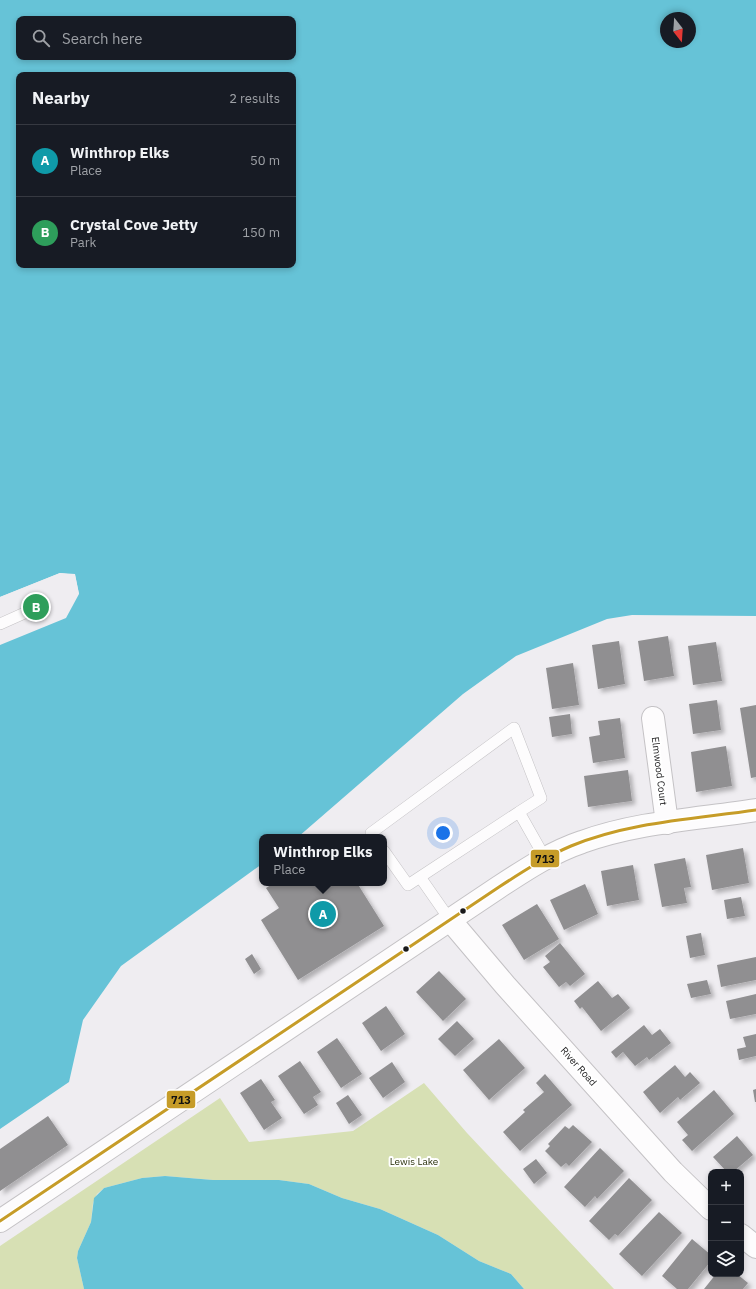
<!DOCTYPE html>
<html lang="en">
<head>
<meta charset="utf-8">
<style>
  body { margin:0; font-family:"IBM Plex Sans",sans-serif; background:#242831; color:#f1f3f6 }
  .controls { position:absolute; right:12px; bottom:12px; display:grid; overflow:hidden; border-radius:8px; box-shadow:0 2px 6px #0003 }
  .controls button { width:36px; height:36px; display:grid; place-items:center; padding:0; border:0; border-bottom:1px solid #363941; background:#171b24; color:#f1f3f6; font:20px sans-serif }
  .compass { position:absolute; left:660px; top:12px; width:36px; height:36px; border-radius:50%; background:#171b24; box-shadow:0 2px 6px #0003; rotate:163deg }
  .you { position:absolute; left:443px; top:833px; width:14px; height:14px; margin:-10px; border:3px solid #fff; border-radius:50%; background:#1a73e8; box-shadow:0 0 0 6px #1a73e833 }
  .badge { display:grid; place-items:center; width:26px; height:26px; border-radius:50%; background:#b2b2b5; color:#fff; font-size:13px; font-weight:700 }
  .pin { position:absolute; translate:-50% -50%; border:2px solid #fff; box-shadow:0 1px 4px #0006 }
  .popup { position:absolute; left:259px; top:834px; width:128px; height:52px; box-sizing:border-box; display:grid; place-content:center; border-radius:8px; background:#171b24; filter:drop-shadow(0 1px 3px #0005); font-size:13px; white-space:nowrap; color:#9ea1a6 }
  .popup b { font-size:15px; color:#f1f3f6 }
  .popup::after { content:''; position:absolute; left:50%; top:100%; margin-left:-8px; border:8px solid transparent; border-top-color:#171b24 }
  .list { margin:0; padding:0; list-style:none }
  h2 { display:flex; justify-content:space-between; align-items:center; height:52px; margin:0; padding:0 16px; font-size:17px }
  h2 small { font-size:13px; font-weight:400; color:#9ea1a6 }
  .list li { display:grid; grid-template-columns:26px 1fr auto; gap:12px; align-items:center; box-sizing:border-box; height:72px; padding:0 16px; border-top:1px solid #363941 }
  .list b { display:block; font-size:15px; white-space:nowrap }
  .list p { margin:0; font-size:13px; white-space:nowrap; color:#9ea1a6 }
  .list em { font-size:13px; font-style:normal; color:#9ea1a6 }
  .icon { flex:none; width:22px; height:22px; fill:none; stroke:currentColor; stroke-width:2; stroke-linecap:round; stroke-linejoin:round }
  .map { position:relative; flex:none; width:756px; height:1289px; overflow:hidden }
  .search { position:absolute; background:#171b24; box-shadow:0 2px 6px #0003; left:16px; top:16px; width:280px; height:44px; display:flex; align-items:center; gap:10px; box-sizing:border-box; padding:0 14px; border-radius:8px; color:#9ea1a6; font-size:15px }
  .panel { position:absolute; background:#171b24; box-shadow:0 2px 6px #0003; left:16px; top:72px; width:280px; height:196px; border-radius:8px }
  .map>svg:first-child { display:block }
  .green { fill:#d7e0b4 }
  .water { fill:#66c3d7; fill-rule:evenodd }
  .pier { fill:#efedf1 }
  .building { fill:#908f91; filter:url(#shadow) }
  .lines { fill:none; stroke-linecap:round; stroke-linejoin:round }
  .service-casing { stroke:#c4c2c5; stroke-width:12 }
  .minor-casing { stroke:#c4c2c5; stroke-width:24 }
  .tertiary-casing { stroke:#c4c2c5; stroke-width:24 }
  .secondary-casing { stroke:#c4c2c5; stroke-width:24 }
  .service { stroke:#fdfcfd; stroke-width:11 }
  .minor { stroke:#fdfcfd; stroke-width:22 }
  .tertiary { stroke:#fdfcfd; stroke-width:22 }
  .secondary { stroke:#fdfcfd; stroke-width:22 }
  .bus-1-casing { stroke:#fff; stroke-width:6 }
  .bus-1 { stroke:#c69c28; stroke-width:3 }
  .bus-dot { fill:#1a191b; stroke:#fff; stroke-width:1.5 }
  .labels { text-anchor:middle; stroke-width:4; stroke-linejoin:round; paint-order:stroke }
  .street-label { font-size:10px; fill:#1a191b; stroke:#fff }
  .park-label { font-size:10px; fill:#29300a; stroke:#fff }
  .line-badge { stroke:#fff; stroke-width:1.5 }
  .pale-badge-label { font-size:11px; text-anchor:middle; font-weight:bold; fill:#111 }
</style>
</head>
<body>
<div class="map">
<svg width="756" height="1289" viewBox="0 0 756 1289">
  <defs>
    <filter id="shadow"><feDropShadow dx="3.5" dy="3.5" stdDeviation="2" flood-color="#0004"/></filter>
  </defs>
  <rect width="100%" height="100%" fill="#efedf1"/>
  <path class="green" d="M424 1083 467 1133 614 1289H524L511 1274 479 1261 438 1235 380 1209 342 1198 309 1184 279 1180H213L165 1176 142 1178 104 1188 97 1194 93 1203 91 1222 78 1251 77 1258 84 1289H0V1246L220 1098 249 1142 353 1131Z"/>
  <path class="water" d="M0 0H756V616L632 615 607 619 516 656 463 694 298 837H262V864L121 966 83 1020 69 1082 0 1129V645L66 618 79 594 75 575 60 573 0 597ZM666 18H690V42H666ZM19 19H293V57H19ZM19 75H293V265H19Z
    M165 1176 213 1180H279L309 1184 342 1198 380 1209 438 1235 479 1261 511 1274 524 1289H84L77 1258 78 1251 91 1222 94 1198 104 1188 142 1178Z"/>
  <path class="pier" d="M60 573 75 574 79 594H77L73 576 61 575 0 599V597Z"/>
  <path class="building" d="M668 636 674 676 644 681 638 641Z
    M619 641 625 684 598 689 592 645Z
    M716 642 722 681 693 685 688 646Z
    M573 663 579 705 552 709 546 668Z
    M717 700 721 730 693 734 689 704Z
    M756 705V777L751 778 740 708Z
    M570 714 572 734 552 737 549 717Z
    M620 718 625 758 593 763 589 737 600 735 598 721Z
    M726 746 732 786 696 792 691 752Z
    M628 770 632 801 588 807 584 776Z
    M743 848 749 883 712 890 706 855Z
    M685 858 691 887 684 888 687 903 662 907 654 864Z
    M633 865 639 900 607 906 601 871Z
    M274 883H357L384 926 298 980 261 920 279 908 266 888Z
    M585 884 598 914 564 930 550 900Z
    M741 897 745 916 727 919 724 900Z
    M537 904 559 939 524 960 502 925Z
    M701 933 705 955 690 958 686 936Z
    M560 943 585 974 570 986 566 982 559 987 543 967 550 962 545 956Z
    M252 954 261 969 254 974 245 959Z
    M756 957V980L721 987 717 965Z
    M439 971 466 999 443 1021 416 992Z
    M707 980 711 994 691 998 687 984Z
    M598 981 612 998 618 994 630 1008 601 1031 582 1007 580 1009 574 1001Z
    M756 994V1014L730 1019 726 1001Z
    M386 1006 405 1034 381 1051 362 1023Z
    M457 1021 474 1039 455 1056 438 1039Z
    M644 1025 652 1035 660 1029 671 1043 649 1060 647 1057 635 1066 623 1052 616 1058 611 1052Z
    M756 1034V1056L739 1060 737 1049 746 1047 743 1037Z
    M337 1038 362 1074 341 1088 317 1052Z
    M499 1039 525 1068 489 1100 463 1070Z
    M300 1061 321 1092 313 1097 318 1105 304 1114 278 1076Z
    M392 1062 405 1082 383 1098 369 1078Z
    M675 1065 685 1077 690 1072 700 1083 680 1100 678 1097 660 1113 643 1092Z
    M545 1074 572 1105 520 1151 503 1132 525 1112 523 1110 544 1092 536 1083Z
    M261 1079 275 1100 271 1102 282 1118 264 1130 240 1093Z
    M756 1089V1102H755L753 1090Z
    M714 1090 734 1114 692 1151 682 1140 688 1135 677 1122Z
    M348 1095 362 1115 349 1124 336 1103Z
    M48 1116 68 1145 0 1191V1149Z
    M573 1125 592 1142 569 1166 566 1163 561 1167 545 1151 550 1146 548 1144 565 1126 569 1129Z
    M737 1136 753 1155 733 1172H727L713 1157Z
    M600 1148 624 1171 597 1199 595 1196 585 1207 564 1187Z
    M536 1159 547 1173 534 1184 523 1169Z
    M629 1178 652 1200 618 1236 615 1234 609 1240 589 1221Z
    M659 1212 682 1233 642 1276 619 1254Z
    M692 1239 711 1255V1261L688 1289H677L662 1276Z
    M716 1274H737L748 1283 743 1289H704Z"/>
  <g class="lines">
    <defs>
      <path id="service" d="M0 624 38 607
        M374 837 371 833 514 728 541 798 519 812 545 858
        M384 851 408 885 420 877 450 920
        M420 877 519 812"/>
      <path id="minor" d="M653 718 667 823"/>
      <path id="tertiary" d="M450 920 505 985 673 1172 711 1209
        M741 1235 756 1247"/>
      <path id="secondary" d="M0 1221 499 887C525 870 552 852 582 842 637 822 698 819 756 810"/>
    </defs>
    <use href="#service" class="service-casing"/>
    <use href="#minor" class="minor-casing"/>
    <use href="#tertiary" class="tertiary-casing"/>
    <use href="#secondary" class="secondary-casing"/>
    <use href="#service" class="service"/>
    <use href="#minor" class="minor"/>
    <use href="#tertiary" class="tertiary"/>
    <use href="#secondary" class="secondary"/>
    <defs>
      <path id="bus-1" d="M0 1221 499 887C522 872 545 857 571 846 629 822 694 819 756 810"/>
    </defs>
    <use href="#bus-1" class="bus-1-casing"/>
    <use href="#bus-1" class="bus-1"/>
  </g>
  <g class="bus-dot">
    <circle cx="463" cy="911" r="3.5"/>
    <circle cx="406" cy="949" r="3.5"/>
  </g>
  <g class="labels">
    <g class="street-label">
      <text transform="translate(660 771) rotate(83)" y="4">Elmwood Court</text>
      <text transform="translate(579 1066) rotate(48)" y="4">River Road</text>
    </g>
    <g class="park-label">
      <text x="414" y="1165">Lewis Lake</text>
    </g>
  </g>
  <g class="line-badge">
    <rect x="530" y="849" width="30" height="19" rx="4" fill="#c69c28"/>
    <rect x="166" y="1090" width="30" height="19" rx="4" fill="#c69c28"/>
  </g>
  <g class="pale-badge-label">
    <text x="545" y="863">713</text>
    <text x="181" y="1104">713</text>
  </g>
</svg>
<div class="controls">
<button>+</button>
<button>−</button>
<button><svg class="icon" aria-label="layers" viewBox="0 0 24 24"><path d="M12 4l9 5-9 5-9-5zM3 14l9 5 9-5"/></svg></button>
</div>
<svg class="compass" viewBox="-18 -18 36 36"><path d="M0-13l5 13h-10z" fill="#e53935"/><path d="M0 13l5-13h-10z" fill="#9ea1a6"/></svg>
<div class="you"></div>
<div class="pin badge" style="left:323px;top:914px;background:#0f9aa8">A</div>
<div class="popup"><b>Winthrop Elks</b>Place</div>
<div class="pin badge" style="left:36px;top:607px;background:#2e9e5b">B</div>
<div class="search"><svg class="icon" aria-label="search" viewBox="0 0 24 24"><circle cx="10" cy="10" r="6"/><path d="M15 15l6 6"/></svg>Search here</div>
<section class="panel">
<h2>Nearby<small>2 results</small></h2>
<ul class="list">
<li><span class="badge" style="background:#0f9aa8">A</span><div><b>Winthrop Elks</b><p>Place</p></div><em>50 m</em></li>
<li><span class="badge" style="background:#2e9e5b">B</span><div><b>Crystal Cove Jetty</b><p>Park</p></div><em>150 m</em></li>
</ul>
</section>
</div>
</body>
</html>
